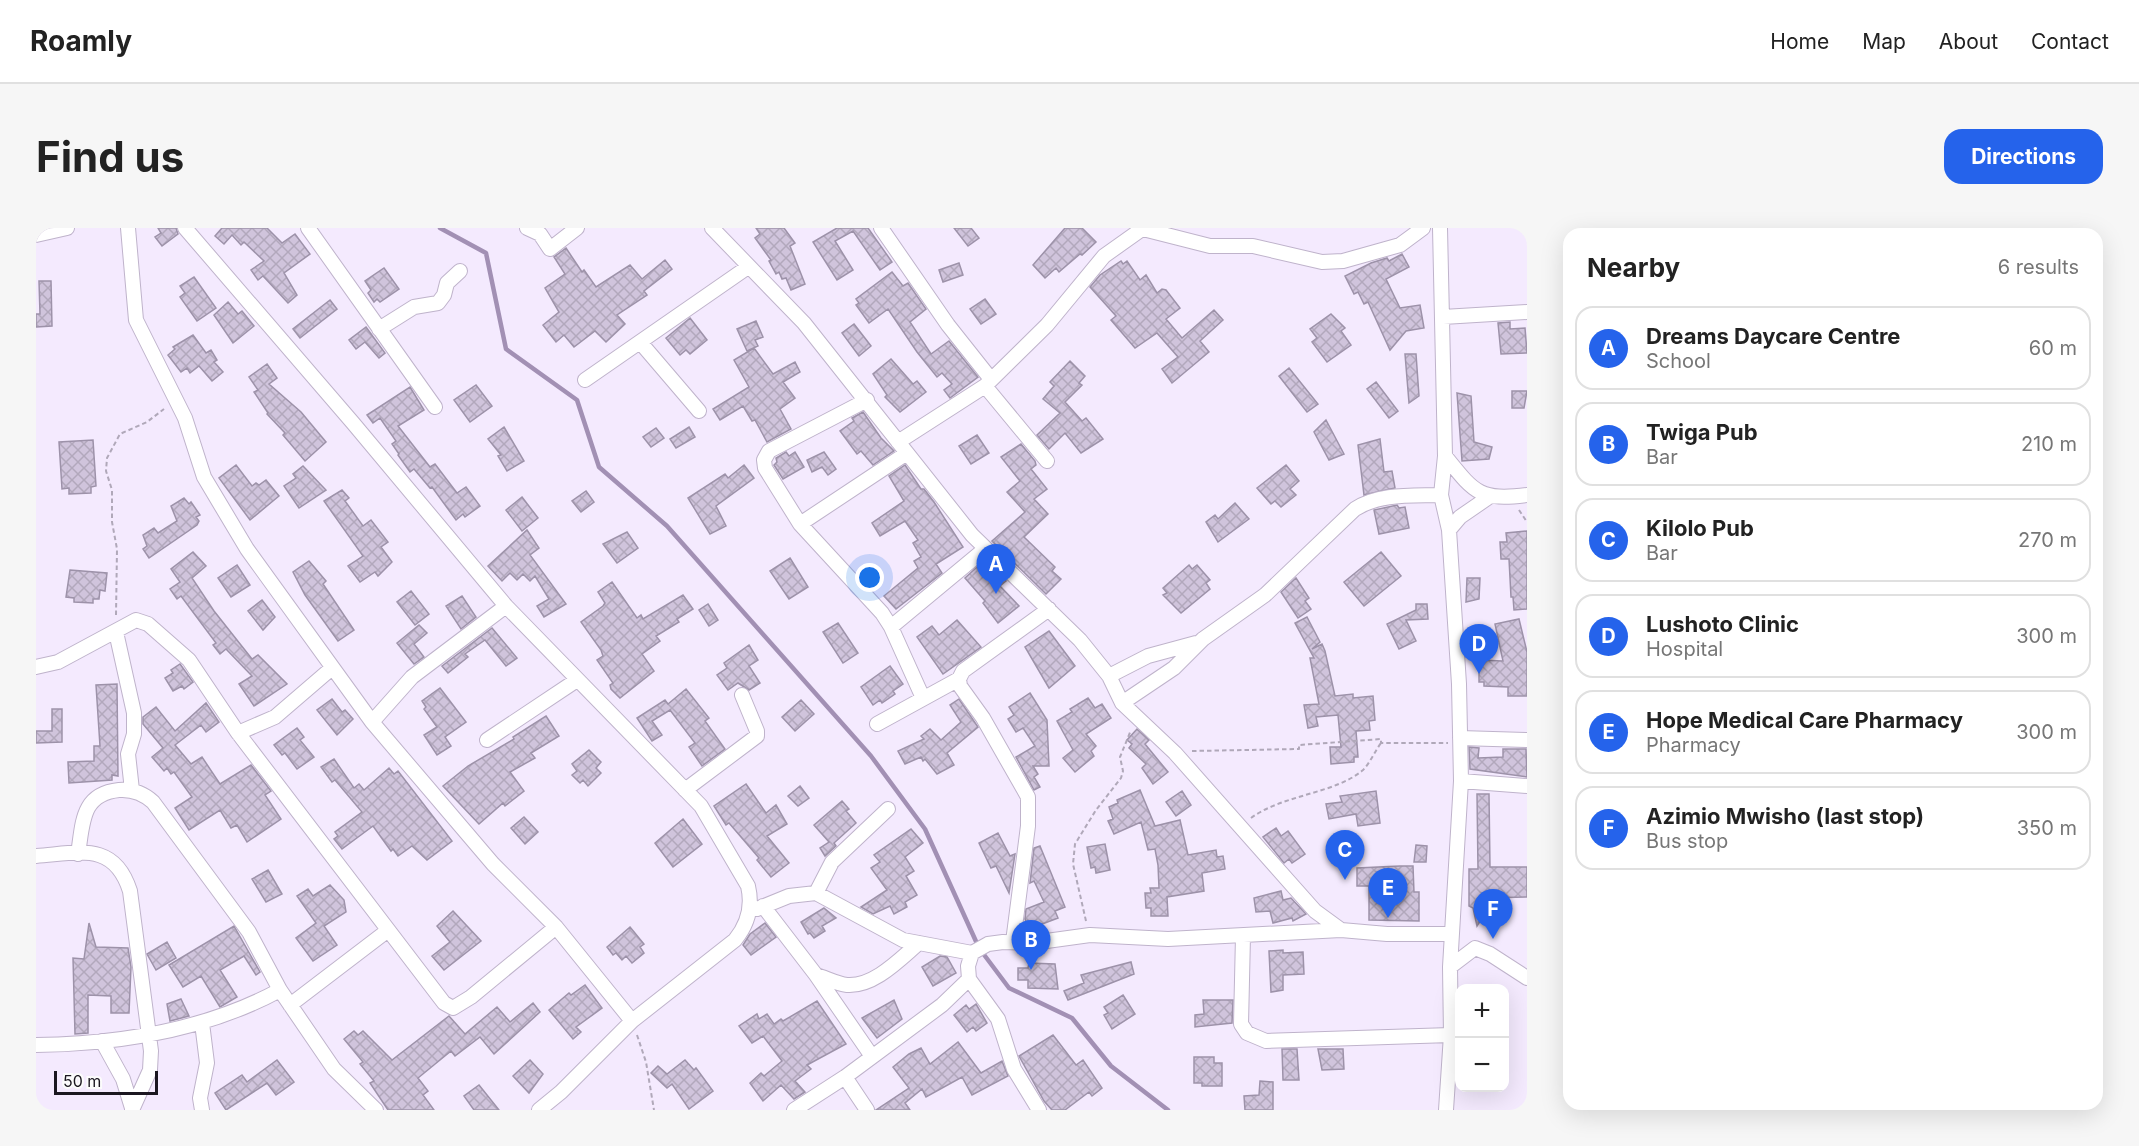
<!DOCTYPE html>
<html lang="en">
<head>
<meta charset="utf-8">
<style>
  body { margin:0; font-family:Inter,sans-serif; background:#f6f6f6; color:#222 }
  .controls { position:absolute; right:18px; bottom:18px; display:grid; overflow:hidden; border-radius:12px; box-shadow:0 6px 24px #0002 }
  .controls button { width:54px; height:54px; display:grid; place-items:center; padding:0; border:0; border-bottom:2px solid #e0e0e0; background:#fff; color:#222; font:30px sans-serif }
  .scale { position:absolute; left:18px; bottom:15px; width:104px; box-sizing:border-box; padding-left:6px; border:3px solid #1b1720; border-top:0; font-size:16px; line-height:21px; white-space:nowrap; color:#1b1720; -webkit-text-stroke:4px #fcfcfc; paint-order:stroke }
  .you { position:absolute; left:834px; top:350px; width:21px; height:21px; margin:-15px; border:4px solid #fff; border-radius:50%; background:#1a73e8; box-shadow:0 0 0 9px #1a73e833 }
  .badge { display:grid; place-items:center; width:39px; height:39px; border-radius:50%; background:#2563eb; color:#fff; font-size:20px; font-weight:700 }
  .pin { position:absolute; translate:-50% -50px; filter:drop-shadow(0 2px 3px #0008) }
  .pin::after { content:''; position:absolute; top:32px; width:21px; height:18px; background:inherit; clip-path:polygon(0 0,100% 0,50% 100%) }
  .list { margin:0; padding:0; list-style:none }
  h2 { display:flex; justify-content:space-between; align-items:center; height:78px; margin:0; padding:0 24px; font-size:26px }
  h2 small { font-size:20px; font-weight:400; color:#767676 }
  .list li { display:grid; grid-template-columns:39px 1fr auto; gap:18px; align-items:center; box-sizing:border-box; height:84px; margin:0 12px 12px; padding:0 12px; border:2px solid #e0e0e0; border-radius:18px }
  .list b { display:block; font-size:22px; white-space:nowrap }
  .list p { margin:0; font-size:20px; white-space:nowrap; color:#767676 }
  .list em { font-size:20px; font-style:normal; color:#767676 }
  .map { position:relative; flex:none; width:1491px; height:882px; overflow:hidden; border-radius:18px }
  header { display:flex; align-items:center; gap:36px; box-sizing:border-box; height:84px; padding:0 30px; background:#fff; border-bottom:2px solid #e0e0e0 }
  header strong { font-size:28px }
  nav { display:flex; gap:33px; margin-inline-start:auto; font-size:21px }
  .intro { display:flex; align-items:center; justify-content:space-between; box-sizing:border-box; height:144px; padding:0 36px }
  h1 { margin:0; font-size:42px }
  .button { padding:15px 27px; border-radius:18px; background:#2563eb; color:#fff; font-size:21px; font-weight:700 }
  main { display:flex; gap:36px; padding:0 36px }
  aside { flex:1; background:#fff; border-radius:18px; box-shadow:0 6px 24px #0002 }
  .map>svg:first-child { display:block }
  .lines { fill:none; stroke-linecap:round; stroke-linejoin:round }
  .stream { stroke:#a290b4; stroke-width:4.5 }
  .building { fill:url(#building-cross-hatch); stroke:#9d92a9; stroke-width:1.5 }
  .minor-casing { stroke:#bfb3cb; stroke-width:16 }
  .path { stroke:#b0a8b9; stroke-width:2; stroke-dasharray:4.5 3; stroke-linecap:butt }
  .minor { stroke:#fff; stroke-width:14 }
</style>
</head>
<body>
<header>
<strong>Roamly</strong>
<nav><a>Home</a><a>Map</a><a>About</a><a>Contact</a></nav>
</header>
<div class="intro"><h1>Find us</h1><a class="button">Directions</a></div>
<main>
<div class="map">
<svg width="1491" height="882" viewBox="0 0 1491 882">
  <defs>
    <pattern id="building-cross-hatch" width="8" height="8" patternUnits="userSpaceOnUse" patternTransform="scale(1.5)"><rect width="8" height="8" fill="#d0c4dc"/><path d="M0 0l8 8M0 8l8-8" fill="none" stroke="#b2a8bc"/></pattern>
  </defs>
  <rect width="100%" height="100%" fill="#f4eafe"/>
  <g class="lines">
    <path class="stream" d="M404 0 450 25 470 121 541 172 563 239 631 298 835 528 889 601 943 720 973 760 1036 790 1075 838 1132 882"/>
  </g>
  <path class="building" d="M122 0H140L142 6 126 18 119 9 125 5Z
    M186 0H231L246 15 259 6 274 26 248 45 261 67 252 75 227 48 222 52 215 42 228 33 208 14 205 17 196 7 188 16 179 8Z
    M720 0H748L759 15 754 18 769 56 755 62 750 50 746 51 743 44 740 46 733 33 735 32 719 10 724 6Z
    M801 0H832L856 34 844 42 817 3 799 13 817 42 801 52 777 14Z
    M918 0H935L943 10 932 18Z
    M1029 0H1046L1060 14 1046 27 1044 26 1023 44 1020 40 1009 50 997 37Z
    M530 20 546 44 548 42 560 59 594 37 606 51 629 32 636 41 608 63 611 67 581 87 589 96 570 114 559 103 538 119 528 107 520 114 507 97 523 84 509 60 529 46 518 29Z
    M1366 26 1373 39 1350 51 1364 80 1384 77 1388 100 1370 103 1354 122 1332 74 1328 76 1322 64 1318 66 1309 48 1335 35 1351 30 1353 33Z
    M1085 33 1087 36 1091 33 1104 52 1110 47 1121 65 1126 61 1130 62 1144 80 1130 91 1146 110 1178 82 1187 92 1164 113 1173 124 1136 155 1126 141 1142 129 1121 105 1099 120 1075 92 1080 88 1054 59 1064 47Z
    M923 35 927 47 907 54 903 42Z
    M348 40 363 61 344 74 341 71 338 74 332 65 335 62 329 53Z
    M856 44 867 58 872 55 890 81 874 94 895 126 913 113 942 149 914 170 908 162 916 156 906 145 901 149 881 124 852 81 833 95 820 77 823 75 820 71Z
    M158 49 180 80 161 93 144 69 149 65 144 58Z
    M3 53H15L16 98 0 99V86H4Z
    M949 71 960 86 945 96 934 81Z
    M294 72 301 81 264 110 257 101Z
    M192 74 202 86 206 83 218 98 197 115 178 87Z
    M1295 86 1309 100 1305 103 1315 117 1291 134 1276 114 1281 110 1274 101Z
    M654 90 671 112 654 126 650 122 644 127 630 110Z
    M720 93 727 109 719 112 722 118 711 123 701 101Z
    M1474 94V101L1489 100 1491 125 1465 126 1462 95Z
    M818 96 835 118 823 128 806 105Z
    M330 99 349 125 343 130 329 114 320 121 313 112Z
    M157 107 170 125 175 122 181 132 178 134 187 144 176 153 163 138 154 145 151 140 145 144 132 127 139 121 137 119Z
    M718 120 737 146 759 134 764 144 747 154 759 170 744 181 755 201 731 214 719 192 716 193 707 178 684 192 677 181 713 159 698 132Z
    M1369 126H1380L1383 168 1373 175Z
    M855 131 877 156 881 153 890 164 864 184 849 169 851 167 837 146Z
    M1034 133 1049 148 1043 155 1046 157 1029 174 1046 193 1050 190 1067 211 1045 225 1029 205 1013 221 1001 207 1024 185 1007 171 1018 158 1014 154Z
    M231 136 241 150 233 156 265 184 290 214 269 233 247 207 249 205 231 186 232 185 218 164 222 162 213 149Z
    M1253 140 1282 176 1271 184 1243 148Z
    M1340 154 1362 183 1353 190 1331 161Z
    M440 157 456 178 434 194 418 172Z
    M374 159 388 182 362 198 394 239 399 236 421 265 430 259 444 278 429 289 427 286 420 292 396 259 394 260 378 241 374 244 362 227 363 226 356 216 360 213 344 190 337 195 331 187Z
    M1476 163H1491L1488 180H1476Z
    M1421 165 1435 168 1438 214 1456 219 1453 231 1426 233Z
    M827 184 845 210 858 223 837 237 825 223 821 226 804 203 818 193 816 190Z
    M1290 192 1308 226 1293 232 1278 204Z
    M468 199 488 233 471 243 462 228 465 227 452 211Z
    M653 199 659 209 640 220 634 211Z
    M620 200 628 210 615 219 607 209Z
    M941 207 953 225 935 236 923 218Z
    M1344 211 1348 244 1356 243 1359 260 1328 267 1322 217Z
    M57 212 60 258 55 259V265L33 266V260L26 261 23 214Z
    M985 216 999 233 1000 237 995 241 1011 261 998 271 1012 286 988 309 1019 339 1016 343 1025 351 1010 366 956 313 989 284 971 264 984 253 965 229Z
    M750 224 753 228 759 224 768 239 747 251 738 237 741 234 740 230Z
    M788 224 800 241 792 247 786 239 776 244 771 232Z
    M200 237 216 258 220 255 223 257 230 252 243 268 214 292 183 250Z
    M708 237 718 250 680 278 690 298 674 306 652 270 689 246 692 250Z
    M869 237 885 261H888L898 274 927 319 900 336 906 345 860 381 848 368 882 340 878 333 885 329 877 315 882 312 869 293 844 308 836 295 868 273 853 248Z
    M1250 237 1263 253 1254 261 1260 267 1245 279 1239 273 1235 276 1221 260Z
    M267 238 290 262 263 280 248 258 260 250 257 246Z
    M306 262 313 270 309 273 327 298 335 292 352 314 345 319 356 334 342 348 339 344 324 354 312 338 327 328 288 273Z
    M550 263 558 274 545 284 536 273Z
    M486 269 502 290 486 303 470 282Z
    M148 270 153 276 155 274 164 287 160 289 163 293 161 297 113 330 107 321 111 318 107 307 118 300 122 305 141 293 135 278Z
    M1199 275 1213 291 1182 314 1170 294 1179 287 1182 291Z
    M1361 277 1363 280 1369 279 1373 300 1343 306 1338 282Z
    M491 302 503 320 494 327 530 376 508 389 501 378 513 371 499 348 494 353 487 346 481 352 474 345 466 353 452 338Z
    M1491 303V381L1478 382 1477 369H1475L1473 331H1465L1464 314H1471L1470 305Z
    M591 304 602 320 581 335 567 316Z
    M157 324 170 338 156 350 178 383 216 431 222 427 251 456 218 478 203 456 216 448 190 421 184 426 177 417 180 415 145 368 141 371 134 361 144 354 135 341Z
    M1345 324 1365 348 1328 378 1308 354Z
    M754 330 772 359 753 371 734 343Z
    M273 333 290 353 287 356 318 402 302 413 269 367 257 344Z
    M201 337 214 357 195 369 182 350Z
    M1153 337 1156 341 1161 337 1174 352 1170 355 1174 361 1145 385 1127 367 1131 365 1127 360Z
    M941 339 947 345 956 339 970 353 964 358 983 378 962 395 947 375 949 373 929 350Z
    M34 342 71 345 69 363 64 362 63 371H57V375L38 374V370L30 369Z
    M1260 350 1273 370 1269 373 1275 381 1262 390 1245 364Z
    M1431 350H1444L1443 371 1430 374Z
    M576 354 601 390 605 387 607 391 647 367 657 381 641 391 643 394 620 408 624 413 606 426 618 443 584 470 575 461 574 457 577 455 561 432 567 428 565 422 545 394 567 378 569 375 562 364Z
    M375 363 393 386 379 397 361 374Z
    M426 368 440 389 425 401 410 378Z
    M226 372 239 389 227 402 212 383Z
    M672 376 682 392 673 398 663 382Z
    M1380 376H1391L1392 391 1370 392 1380 413 1363 421 1351 396 1380 382Z
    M1271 389 1284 414 1276 421 1286 416 1289 423 1299 468 1317 466V470L1337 468 1339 492 1333 493 1334 502 1320 503 1322 529H1318V534L1295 536 1294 519H1305L1302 487 1280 489 1282 498 1272 500 1268 477 1283 476 1274 430H1278L1259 395Z
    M1483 391 1491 424V468H1472V459L1448 458V454H1443V432L1467 433 1459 396Z
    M921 392 945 419 907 446 881 409 896 398 903 407Z
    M802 395 822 425 807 435 787 404Z
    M383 397 391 405 378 416 388 429 378 436 361 415Z
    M456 400 481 430 470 438 449 412 429 426 432 429 412 445 406 438Z
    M1013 403 1039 438 1013 460 989 419Z
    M713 417 722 432 713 438 724 455 713 462 702 455 692 462 681 447 691 440 688 435Z
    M144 436 157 454 148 461 146 458 137 463 129 450 137 445 135 442Z
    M854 438 867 456 857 463 859 466 846 475 844 472 837 477 825 459Z
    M81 456 82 548 76 547V552L33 555 32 534 58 533V518H64L60 457Z
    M404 460 430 494 409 509 415 518 401 527 388 507 401 499 388 481 390 479 386 473Z
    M650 461 673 490 669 493 689 521 666 538 653 519 659 515 634 482 616 493 626 507 616 513 601 490 629 472 632 476Z
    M994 465 1011 492 1013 538H997L1002 546 998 549 1004 559 998 562 980 529 999 518 987 500 980 504 972 491 978 487 973 479Z
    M1052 470 1059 480 1066 476 1075 490 1050 506 1060 518 1055 523 1058 528 1039 544 1027 530 1037 522 1021 493 1036 484 1034 481Z
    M296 471 306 484 309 482 317 491 301 507 281 482Z
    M923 471 942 499 911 525 918 537 901 546 889 531 887 533 885 529 869 536 862 523 888 511 885 508 894 501 905 512 925 494 914 477Z
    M765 472 778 486 759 503 746 489Z
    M170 475 183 494 170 504 165 497 139 517 155 536 166 529 184 556 215 537 235 563 229 567 245 591 211 614 201 597 195 600 184 582 153 602 139 580 156 569 138 544 135 546 131 540 128 543 116 529 127 520 107 496V489L120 479 139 503Z
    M16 481H26V514L0 515V503H16Z
    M510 488 523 508 495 525 499 530 474 544 488 563 469 578 467 575 443 596 407 558 432 538 478 511 477 509Z
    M261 500 268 509 264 512 278 529 261 541 249 525 246 527 238 517Z
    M1101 501 1113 512 1109 516 1132 544 1117 556 1106 540 1110 536 1093 520 1096 516 1091 512Z
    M1433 519 1443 520 1442 530 1467 529V521H1490L1491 549 1434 541Z
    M553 522 565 534 560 540 565 545 552 558 547 552 544 555 536 547 541 543 536 536Z
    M298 531 318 560 323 556 328 562 353 540 358 546 362 543 416 613 391 632 376 618 362 628 357 621 355 623 337 598 306 621 298 611 302 608 299 604 326 584 299 552 296 554 285 539Z
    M710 556 730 585 740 577 751 596 731 608 753 635 735 649 721 632 723 630 693 595 690 597 678 578Z
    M764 558 773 570 762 578 752 568Z
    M1104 562 1119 598 1144 592 1152 627 1180 622 1181 629 1187 628 1189 641 1166 645 1168 663 1131 669 1132 688H1115V680H1110L1109 665H1115L1114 660H1123L1122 637 1119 621 1112 622 1105 594 1078 606 1072 593 1077 591 1073 579 1082 575 1081 572Z
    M1146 563 1155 577 1140 588 1130 574Z
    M1340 563 1344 595 1322 598 1320 586 1293 591 1290 576 1306 574 1304 568Z
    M1441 566H1453L1454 639H1491V669L1449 670 1450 684 1441 698 1437 680 1433 678V641H1442Z
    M806 573 813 581 810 583 820 595 798 615 800 618 789 628 784 620 793 614 778 597Z
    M488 589 502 604 489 616 475 600Z
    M647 591 666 616 637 639 619 615Z
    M1240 600 1245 608 1252 603 1269 626 1256 635 1253 631 1248 635 1227 609Z
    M875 601 887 615 869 629 878 643 870 648 881 667 869 674 871 679 858 686 854 678 837 686 825 679 851 662 835 640 844 634 838 627Z
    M962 605 974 628 979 626 973 665 960 638 955 640 943 615Z
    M1069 616 1074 642 1060 645 1059 639 1055 640 1051 619Z
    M1380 617 1391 618 1390 634H1378Z
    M1004 618 1029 679 1019 683 1022 690 993 701 989 691 990 681 1008 674 998 653 994 655 998 620Z
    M1364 638H1377L1378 664H1383V693L1333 692V658H1321V640Z
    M232 642 246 666 230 674 216 651Z
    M294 657 308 672 310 684 288 698 301 717 277 733 260 710 280 695 261 668 272 661 277 668Z
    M1245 663 1247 672 1255 670 1270 686 1257 693 1256 690 1237 695 1234 683 1220 684 1218 670Z
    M788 680 800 690 786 698 789 703 778 710 774 705 772 706 765 694Z
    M417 683 445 713 408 742 396 728 414 714 401 698Z
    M53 695 60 719 92 720 95 739 93 785H75V768L52 767V805L39 806 37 730 48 731Z
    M729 695 740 709 715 727 707 717 714 706Z
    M198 698 224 744 220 747 208 728 184 742 201 769 184 779 165 748 147 759 133 737Z
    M594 699 608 716 604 719 608 725 596 735 590 728 586 732 580 725 577 727 571 719Z
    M131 714 140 730 120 742 111 726Z
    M1247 722V725L1267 724 1268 746 1247 747V762L1235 764 1233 723Z
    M904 728 911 729 920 745 897 758 886 739Z
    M1095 734 1098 746 1032 772 1028 763 1048 755 1045 747Z
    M993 735 1019 736 1022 761 992 760V752H982V740H992Z
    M549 757 566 780 540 799 545 804 537 811 513 782 533 765 535 767Z
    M1087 767 1099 786 1076 801 1068 787 1072 785 1068 779Z
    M145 771 153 788 134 793 131 776Z
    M858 772 866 791 841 810 826 790Z
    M1167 772H1197L1196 795 1159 799V787L1168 786Z
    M781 773 810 816 771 837 775 841 759 853 769 864 758 871 745 857 727 873 714 855 725 845 728 848 746 833 727 808 716 815 703 798 721 786 723 791 731 786 738 796 745 791 747 793Z
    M497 775 504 784 458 826 444 809 419 828 415 823 382 850 392 863 387 867 398 882H352L334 855 338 853 324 836 327 834 308 811 318 803 322 807 327 803 356 832 413 788 429 806 461 779 474 794Z
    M940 776 951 795 940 803 937 799 931 804 918 787 930 777 933 781Z
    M1017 807 1040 837 1047 832 1066 860 1056 868 1053 864 1029 882H1016L1008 873 983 828Z
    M922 814 945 845 966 833 972 848 936 867 926 849 890 869 886 861 869 875 874 882H840L873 860 857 839 873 826 885 820 894 836Z
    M1246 821H1261L1263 852H1247Z
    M1282 821H1307L1308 841 1286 842Z
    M1158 829H1178V835H1186V858H1166V855H1158Z
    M241 832 258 854 240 867 231 855 190 882 179 865 206 847 211 854Z
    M494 832 507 846 493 865 477 848Z
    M649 832 658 842 660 840 677 863 653 881 636 856 631 860 615 845 622 838 631 846Z
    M1224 853 1237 854V882H1209L1208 868 1223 867Z
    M443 857 463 882H438L428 868Z"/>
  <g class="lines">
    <defs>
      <path id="minor" d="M92 0 100 92 149 190 168 249 211 321 336 494 457 636 520 699 596 793
        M149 0 317 195 470 378 665 578 712 658C717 679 712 696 699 712L596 793 525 864 503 882
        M272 0 399 179
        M491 0 504 6 514 21 541 0
        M676 0 768 95 936 307 1044 412 1073 448 1086 475 1139 525 1279 683 1305 702 1351 706H1416
        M845 0 912 97 954 150
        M1103 0 1174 18H1217L1286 34 1307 33 1364 17 1387 0
        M1404 0 1409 228 1405 267 1413 302 1423 456 1425 553 1414 739 1415 807 1410 882
        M0 7 31 0
        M1407 89 1491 84
        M343 101 378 79 402 75 408 67 411 55 424 43
        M604 114 663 183
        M549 152 712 39
        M949 158 1011 233
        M831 172 733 223 728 232 729 240 764 296 846 385 855 399 887 470
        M862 214 949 158 1011 97 1068 28 1106 1
        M1409 228C1438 264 1443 273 1491 267
        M764 296 871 225
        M1413 302 1424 289 1453 269
        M855 399 949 321
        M80 404 98 485V506L92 526 96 562
        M0 439 22 434 100 392 112 396 153 432 202 505 408 775 417 780 435 769 520 699
        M1073 448 1112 428 1160 415
        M1086 475 1138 440 1167 411 1229 367 1319 281C1344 265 1376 268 1405 267
        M336 494 376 449 470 378
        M841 496 923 451
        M202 505 239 489 296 440
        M1424 510 1491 512
        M451 512 541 452
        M1425 553 1491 558
        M649 562 721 508V503L706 467
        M42 626C47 595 45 566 83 562 97 561 107 565 117 574L213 704 244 762 298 841 340 882
        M0 628C43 625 78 613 94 663L115 823 114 842 96 882
        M780 665 867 712 936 725
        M727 678 780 747 835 827
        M721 681 753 668 780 665 796 634 852 581
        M1207 708 1205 796 1211 805 1230 813 1415 807
        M977 714 992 598V569L947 490 924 458 923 451 927 443 1013 381
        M1414 739 1439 720 1454 726 1491 750
        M780 747C790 750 801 756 811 757 838 759 864 731 883 715
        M933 751 962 791 978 841 1003 882
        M254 777 351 703
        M166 795 171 835 164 870 166 882
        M66 813 87 851 96 880
        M0 817C83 816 170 802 244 762
        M809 849 831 882
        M758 882 809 849 906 777 933 751 932 738 936 725 952 716 967 714 996 715 1054 707 1132 711 1305 702"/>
    </defs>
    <use href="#minor" class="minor-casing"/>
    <path class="path" d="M1483 282 1491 294
      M80 387 81 321 76 294V262L70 243 71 230 84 206 111 194 128 181
      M1156 523 1263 521V517L1345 511V515H1412
      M1215 590C1248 566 1299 566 1327 542 1334 535 1339 523 1345 515
      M1050 693 1037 636 1039 616 1060 582 1085 550 1087 543 1084 529 1095 502
      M601 807 610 834 618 882"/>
    <use href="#minor" class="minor"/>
  </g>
</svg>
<div class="controls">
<button>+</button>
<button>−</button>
</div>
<div class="scale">50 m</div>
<div class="you"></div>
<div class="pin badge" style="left:960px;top:366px">A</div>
<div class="pin badge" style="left:995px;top:742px">B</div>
<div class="pin badge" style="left:1309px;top:652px">C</div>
<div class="pin badge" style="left:1443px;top:446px">D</div>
<div class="pin badge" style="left:1352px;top:690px">E</div>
<div class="pin badge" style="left:1457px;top:711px">F</div>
</div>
<aside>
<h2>Nearby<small>6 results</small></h2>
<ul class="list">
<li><span class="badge">A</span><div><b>Dreams Daycare Centre</b><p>School</p></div><em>60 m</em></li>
<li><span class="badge">B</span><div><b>Twiga Pub</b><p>Bar</p></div><em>210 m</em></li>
<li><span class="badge">C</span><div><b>Kilolo Pub</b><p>Bar</p></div><em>270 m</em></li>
<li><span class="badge">D</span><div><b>Lushoto Clinic</b><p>Hospital</p></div><em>300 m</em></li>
<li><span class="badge">E</span><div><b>Hope Medical Care Pharmacy</b><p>Pharmacy</p></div><em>300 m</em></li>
<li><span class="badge">F</span><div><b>Azimio Mwisho (last stop)</b><p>Bus stop</p></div><em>350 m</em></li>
</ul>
</aside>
</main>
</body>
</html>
